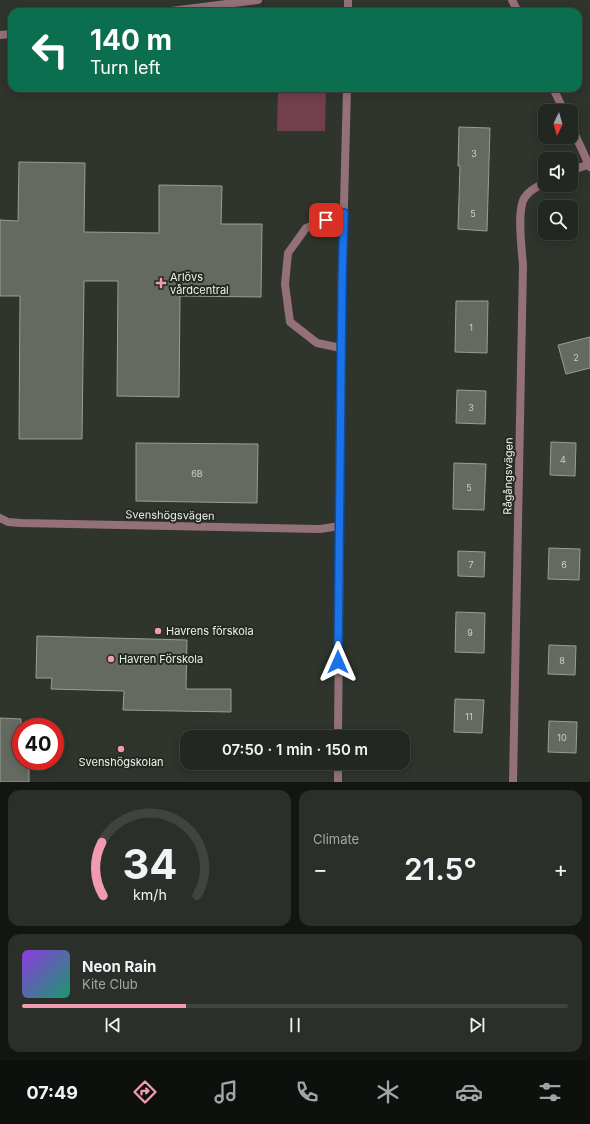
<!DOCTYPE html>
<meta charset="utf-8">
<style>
body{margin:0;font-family:Inter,sans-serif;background:#2b2f2a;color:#f1f3f6;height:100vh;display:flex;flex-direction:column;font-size:15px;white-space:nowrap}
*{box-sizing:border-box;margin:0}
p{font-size:13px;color:#a3a5a5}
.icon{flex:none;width:22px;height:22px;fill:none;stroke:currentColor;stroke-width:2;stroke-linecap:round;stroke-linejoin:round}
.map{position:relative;height:782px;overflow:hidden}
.drawer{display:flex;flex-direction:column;gap:8px;padding:8px;background:#131512;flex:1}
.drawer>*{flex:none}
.hud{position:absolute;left:8px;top:8px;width:574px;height:84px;border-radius:12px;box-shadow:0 2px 10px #0003,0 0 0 1px #40443f;background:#0b6e4f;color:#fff;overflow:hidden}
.needle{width:26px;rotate:185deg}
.fabs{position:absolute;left:538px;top:104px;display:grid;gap:8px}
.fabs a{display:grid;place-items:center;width:40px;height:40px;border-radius:8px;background:#232721;box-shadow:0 2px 10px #0003,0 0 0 1px #40443f;font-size:20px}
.speed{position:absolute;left:12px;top:718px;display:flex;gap:8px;font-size:20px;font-weight:700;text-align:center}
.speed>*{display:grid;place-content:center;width:52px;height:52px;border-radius:50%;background:#232721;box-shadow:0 2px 10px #0003,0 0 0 1px #40443f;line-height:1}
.speed .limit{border:6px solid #d22;background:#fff;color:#111}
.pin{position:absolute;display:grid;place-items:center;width:34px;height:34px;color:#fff;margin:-17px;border-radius:8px;box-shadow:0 2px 6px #0006}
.me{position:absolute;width:44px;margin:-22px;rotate:0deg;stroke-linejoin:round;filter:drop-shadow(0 0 3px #0008)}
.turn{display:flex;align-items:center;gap:14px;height:84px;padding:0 16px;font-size:18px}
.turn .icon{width:52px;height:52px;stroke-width:2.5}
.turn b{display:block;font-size:28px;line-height:34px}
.big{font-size:30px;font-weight:600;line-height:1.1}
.drawer .tile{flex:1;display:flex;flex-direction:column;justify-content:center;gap:6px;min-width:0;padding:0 14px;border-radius:12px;background:#2b2f2a}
.drawer .dial{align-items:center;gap:0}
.dial svg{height:104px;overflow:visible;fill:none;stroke:#40443f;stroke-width:7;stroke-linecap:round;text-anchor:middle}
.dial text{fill:#f1f3f6;stroke:none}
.song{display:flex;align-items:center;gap:12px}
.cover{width:48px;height:48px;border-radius:6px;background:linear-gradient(135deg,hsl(270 70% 55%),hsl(160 70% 35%))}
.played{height:4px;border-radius:2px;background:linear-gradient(90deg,#f29aaf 30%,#40443f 30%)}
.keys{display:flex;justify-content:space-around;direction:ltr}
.heat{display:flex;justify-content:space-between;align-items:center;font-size:22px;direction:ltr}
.drawer .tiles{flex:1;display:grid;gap:8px;grid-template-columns:1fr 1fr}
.tile:last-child{grid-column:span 2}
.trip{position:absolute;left:180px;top:730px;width:230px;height:40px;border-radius:12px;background:#232721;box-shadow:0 2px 10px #0003,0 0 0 1px #40443f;font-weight:600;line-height:40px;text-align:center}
.tab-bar{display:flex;height:64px;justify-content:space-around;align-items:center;background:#0e100d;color:#a3a5a5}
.tab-bar .icon{width:28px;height:28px}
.tab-bar .on{color:#f29aaf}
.tab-bar b{font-size:18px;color:#f1f3f6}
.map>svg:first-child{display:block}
.green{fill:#71404c}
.building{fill:#646a61;stroke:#979e94}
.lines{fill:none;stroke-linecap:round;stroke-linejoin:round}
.service{stroke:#947178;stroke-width:8}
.minor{stroke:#947178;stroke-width:8}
.tertiary{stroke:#947178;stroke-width:8}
.route-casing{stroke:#114b97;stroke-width:10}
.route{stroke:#1a73e8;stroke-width:7}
.poi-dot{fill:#f29aaf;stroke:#252a22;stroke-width:1.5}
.labels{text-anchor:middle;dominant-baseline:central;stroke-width:4;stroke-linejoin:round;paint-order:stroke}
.number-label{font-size:9px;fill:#cbcfc8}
.poi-label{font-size:11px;fill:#edf1eb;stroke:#252a22;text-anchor:start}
.street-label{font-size:11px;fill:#edf1eb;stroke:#252a22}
</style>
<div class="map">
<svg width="590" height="782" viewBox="0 0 590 782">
<rect width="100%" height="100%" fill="#2f342c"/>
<polygon class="green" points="278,88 326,88 325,131 277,131"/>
<g class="building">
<polygon points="459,127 490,128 487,231 458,229 460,166 458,166"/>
<polygon points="19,162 85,163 84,232 159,233 159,185 222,186 221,224 262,224 261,297 180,296 179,397 117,396 118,281 84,281 82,439 19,439 20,296 0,296 0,220 18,221"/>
<polygon points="456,301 488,301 487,353 455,352"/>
<polygon points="590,337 590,368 566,374 558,345"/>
<polygon points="457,390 486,391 485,424 456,423"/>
<polygon points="551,442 576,443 575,476 550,475"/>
<polygon points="136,443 258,444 257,503 136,501"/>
<polygon points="454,463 486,464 484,510 453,509"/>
<polygon points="549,548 580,549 579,580 548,579"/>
<polygon points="458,551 485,552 484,577 458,576"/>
<polygon points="456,612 485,613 484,653 455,652"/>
<polygon points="37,636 187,640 186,689 231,689 231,712 123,710 124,691 51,689 52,678 36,678"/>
<polygon points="549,645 576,646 575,675 548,674"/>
<polygon points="455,699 484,700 482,733 454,732"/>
<polygon points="0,718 21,719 21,761 29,761 29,782 0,782"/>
<polygon points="549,721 577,722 576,753 548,752"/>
</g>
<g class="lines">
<polyline class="service" points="341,348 317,343 290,322 285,284 288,253 306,228 344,213"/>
<g class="minor">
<polyline points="512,0 518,12"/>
<polyline points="553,88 564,111"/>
<polyline points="571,126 590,167"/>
<polyline points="571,171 589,164"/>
<polyline points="0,518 8,522 21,523 320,529 340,526"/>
<path d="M513,782L523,265C522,250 516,209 525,197C529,191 538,186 545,183"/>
</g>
<g class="tertiary">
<polyline points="163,12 258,0"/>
<polyline points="348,12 348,0"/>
<polyline points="0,35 12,34"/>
<polyline points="338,737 342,283 347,88"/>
<polyline points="338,782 338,763"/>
</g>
</g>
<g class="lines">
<defs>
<polyline id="route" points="326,220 344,213 342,283 338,662"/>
</defs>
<use href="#route" class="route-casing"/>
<use href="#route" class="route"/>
</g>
<g class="poi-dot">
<path d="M159 277h4v4h4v4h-4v4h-4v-4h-4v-4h4z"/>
<circle cx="158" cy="631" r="4"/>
<circle cx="111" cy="659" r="4"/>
<circle cx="121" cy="749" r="4"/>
</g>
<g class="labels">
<g class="number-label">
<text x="474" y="153">3</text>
<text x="473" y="213">5</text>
<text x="471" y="327">1</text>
<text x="576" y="357">2</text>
<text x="471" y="407">3</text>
<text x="563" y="459">4</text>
<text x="197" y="473">6B</text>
<text x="469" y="487">5</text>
<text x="471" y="564">7</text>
<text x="564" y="564">6</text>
<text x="470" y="632">9</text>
<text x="562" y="660">8</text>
<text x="469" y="716">11</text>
<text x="562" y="737">10</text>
</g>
<g class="poi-label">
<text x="170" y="277">Arlövs<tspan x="170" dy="13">vårdcentral</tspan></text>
<text x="166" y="631">Havrens förskola</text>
<text x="119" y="659">Havren Förskola</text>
<text x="121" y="762" text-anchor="middle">Svenshögskolan</text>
</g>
<g class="street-label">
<text transform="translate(508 476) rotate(-89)">Rågångsvägen</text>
<text transform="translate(170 515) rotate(1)">Svenshögsvägen</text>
</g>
</g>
</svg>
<div class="fabs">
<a><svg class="needle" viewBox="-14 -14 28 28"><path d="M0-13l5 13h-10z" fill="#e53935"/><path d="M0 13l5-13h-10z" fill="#a3a5a5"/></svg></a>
<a><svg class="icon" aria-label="sound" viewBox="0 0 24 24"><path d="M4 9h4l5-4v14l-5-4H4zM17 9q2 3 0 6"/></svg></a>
<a><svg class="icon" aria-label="search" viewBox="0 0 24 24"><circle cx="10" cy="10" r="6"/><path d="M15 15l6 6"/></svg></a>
</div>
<div class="speed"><div class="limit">40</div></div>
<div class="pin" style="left:326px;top:220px;background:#d93025"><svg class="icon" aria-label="arrive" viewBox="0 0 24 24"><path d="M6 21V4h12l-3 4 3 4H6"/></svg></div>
<svg class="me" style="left:338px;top:662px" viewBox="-20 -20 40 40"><path d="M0-17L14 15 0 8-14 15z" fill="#1a73e8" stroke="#fff" stroke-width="4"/></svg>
<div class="trip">07:50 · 1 min · 150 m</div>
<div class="hud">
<div class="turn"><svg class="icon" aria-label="left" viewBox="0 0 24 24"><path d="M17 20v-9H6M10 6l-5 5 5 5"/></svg><div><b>140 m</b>Turn left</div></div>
</div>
</div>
<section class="drawer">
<div class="tiles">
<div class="tile dial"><svg viewBox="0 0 100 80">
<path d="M14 69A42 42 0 1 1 86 69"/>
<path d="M14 69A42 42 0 0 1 13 28" stroke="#f29aaf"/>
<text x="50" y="56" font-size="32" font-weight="700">34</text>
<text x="50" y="72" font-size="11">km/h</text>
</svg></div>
<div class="tile"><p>Climate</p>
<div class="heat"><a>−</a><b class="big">21.5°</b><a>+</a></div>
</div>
<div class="tile">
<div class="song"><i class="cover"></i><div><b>Neon Rain</b><p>Kite Club</p></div></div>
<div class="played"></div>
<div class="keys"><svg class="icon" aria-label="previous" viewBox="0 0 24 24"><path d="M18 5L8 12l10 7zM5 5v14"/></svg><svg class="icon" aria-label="pause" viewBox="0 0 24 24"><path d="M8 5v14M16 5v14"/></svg><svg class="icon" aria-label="next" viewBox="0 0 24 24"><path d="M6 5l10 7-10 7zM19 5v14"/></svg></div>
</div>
</div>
</section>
<nav class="tab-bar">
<b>07:49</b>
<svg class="icon on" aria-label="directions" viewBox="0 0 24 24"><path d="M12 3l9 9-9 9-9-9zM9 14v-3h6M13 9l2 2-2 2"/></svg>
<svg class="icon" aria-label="music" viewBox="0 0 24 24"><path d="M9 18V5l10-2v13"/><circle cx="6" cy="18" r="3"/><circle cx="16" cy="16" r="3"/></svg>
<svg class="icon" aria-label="phone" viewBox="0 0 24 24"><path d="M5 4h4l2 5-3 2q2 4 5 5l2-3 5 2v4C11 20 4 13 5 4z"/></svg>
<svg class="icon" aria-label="climate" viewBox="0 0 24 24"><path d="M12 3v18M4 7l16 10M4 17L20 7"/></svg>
<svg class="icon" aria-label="car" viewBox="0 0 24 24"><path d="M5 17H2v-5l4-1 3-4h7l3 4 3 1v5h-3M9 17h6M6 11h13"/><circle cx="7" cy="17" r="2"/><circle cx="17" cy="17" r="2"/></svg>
<svg class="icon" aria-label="filters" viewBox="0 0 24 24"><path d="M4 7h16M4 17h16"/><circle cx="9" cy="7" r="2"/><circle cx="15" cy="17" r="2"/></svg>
</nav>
